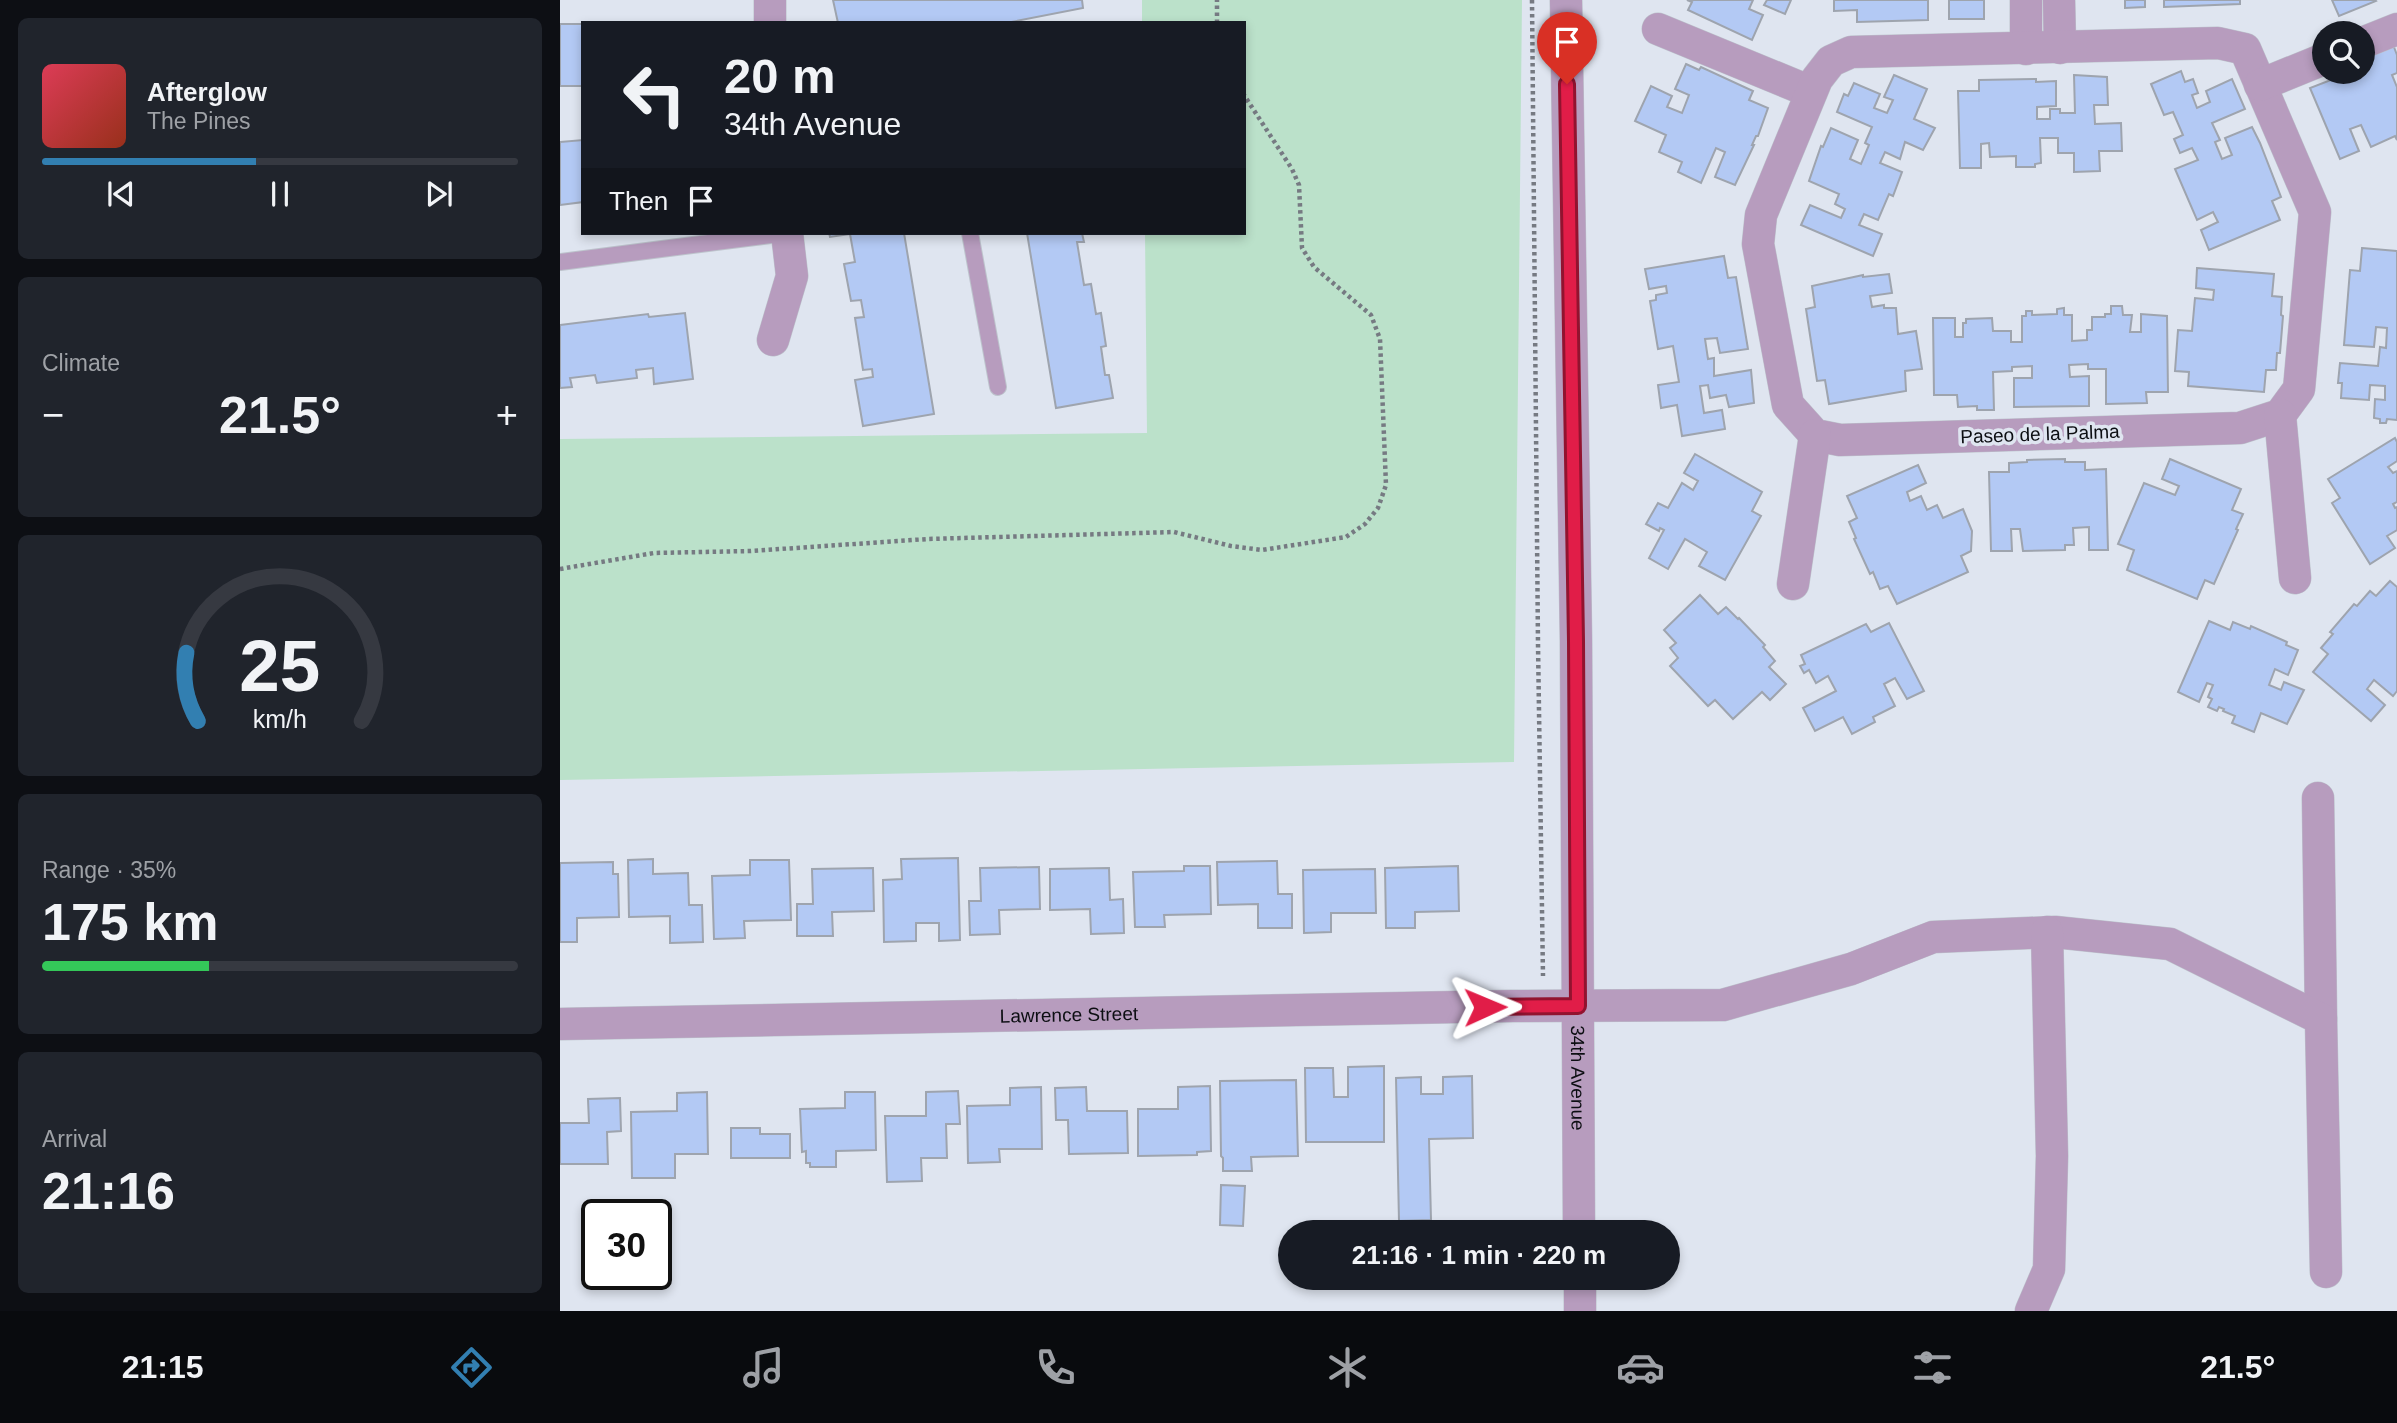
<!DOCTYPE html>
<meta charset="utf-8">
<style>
body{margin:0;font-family:Helvetica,sans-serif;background:#20242c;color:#f1f3f6;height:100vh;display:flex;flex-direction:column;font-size:26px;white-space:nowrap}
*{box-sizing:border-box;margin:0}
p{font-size:23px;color:#9ea1a6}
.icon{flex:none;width:38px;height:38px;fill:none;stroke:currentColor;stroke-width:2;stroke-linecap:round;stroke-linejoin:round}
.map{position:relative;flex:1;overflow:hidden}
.details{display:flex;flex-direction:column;gap:18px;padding:18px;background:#0d0f14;width:560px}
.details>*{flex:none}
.hud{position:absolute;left:21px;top:21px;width:665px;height:214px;border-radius:0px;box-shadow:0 4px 10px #0003;background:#171b24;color:#f1f3f6;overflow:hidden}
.fabs{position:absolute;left:1752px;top:21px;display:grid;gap:14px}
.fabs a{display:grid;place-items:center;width:63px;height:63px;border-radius:50%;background:#171b24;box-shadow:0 4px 10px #0003;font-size:35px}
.speed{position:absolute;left:21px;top:1199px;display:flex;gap:14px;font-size:35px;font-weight:700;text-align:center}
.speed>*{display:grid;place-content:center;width:91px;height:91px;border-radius:50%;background:#171b24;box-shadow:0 4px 10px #0003;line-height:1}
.speed .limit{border:4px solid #111;border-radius:10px;background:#fff;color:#111}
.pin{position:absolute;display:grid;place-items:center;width:60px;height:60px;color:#fff;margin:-72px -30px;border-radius:50% 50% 50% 0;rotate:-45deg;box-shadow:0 0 7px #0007}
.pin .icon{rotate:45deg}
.me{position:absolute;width:77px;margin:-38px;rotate:89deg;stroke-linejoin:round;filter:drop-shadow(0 0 5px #0008)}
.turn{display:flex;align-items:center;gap:24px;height:147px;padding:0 28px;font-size:32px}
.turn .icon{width:91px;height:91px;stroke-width:2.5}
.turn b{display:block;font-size:49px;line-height:60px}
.then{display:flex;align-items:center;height:66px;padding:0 28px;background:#0003;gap:14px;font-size:26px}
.big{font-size:52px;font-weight:700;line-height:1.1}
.details .card{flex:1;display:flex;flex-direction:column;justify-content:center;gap:10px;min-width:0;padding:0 24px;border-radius:10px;background:#20242c}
.details .dial{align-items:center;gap:0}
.dial svg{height:182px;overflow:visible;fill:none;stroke:#363941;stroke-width:7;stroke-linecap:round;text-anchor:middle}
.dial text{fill:#f1f3f6;stroke:none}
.song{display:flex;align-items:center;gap:21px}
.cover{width:84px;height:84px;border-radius:10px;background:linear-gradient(135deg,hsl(350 70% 55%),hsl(10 70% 35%))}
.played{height:7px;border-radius:4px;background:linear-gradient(90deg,#327fb1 45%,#363941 45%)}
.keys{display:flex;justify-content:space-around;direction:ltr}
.heat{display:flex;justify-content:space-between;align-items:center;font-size:38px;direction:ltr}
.charge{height:10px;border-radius:5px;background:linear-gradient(90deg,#34c759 35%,#363941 0)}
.trip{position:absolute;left:718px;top:1220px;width:402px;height:70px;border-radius:35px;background:#171b24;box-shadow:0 4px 10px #0003;font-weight:700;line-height:70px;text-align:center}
.tabs{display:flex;height:112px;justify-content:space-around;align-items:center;background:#090b0e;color:#9ea1a6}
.tabs .icon{width:49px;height:49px}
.tabs .current{color:#327fb1}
.tabs b{font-size:32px;color:#f1f3f6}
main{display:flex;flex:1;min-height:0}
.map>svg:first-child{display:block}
.green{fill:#bbe1ca}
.building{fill:#b3c9f4;stroke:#9ea4ae;stroke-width:2}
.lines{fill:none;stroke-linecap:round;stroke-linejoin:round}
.service-casing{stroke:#bdc3cc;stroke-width:18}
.minor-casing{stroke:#bdc3cc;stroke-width:33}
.path{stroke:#767a82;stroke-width:4.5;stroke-dasharray:3.5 3.5;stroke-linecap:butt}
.service{stroke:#b79cbe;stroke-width:16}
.minor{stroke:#b79cbe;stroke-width:32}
.route-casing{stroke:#92132f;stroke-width:18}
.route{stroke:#e11d48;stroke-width:12}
.labels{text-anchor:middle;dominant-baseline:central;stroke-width:7;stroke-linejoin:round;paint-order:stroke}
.street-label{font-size:19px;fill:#0c0e12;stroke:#dfe5f0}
</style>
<main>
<section class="details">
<div class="card">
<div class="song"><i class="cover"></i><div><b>Afterglow</b><p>The Pines</p></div></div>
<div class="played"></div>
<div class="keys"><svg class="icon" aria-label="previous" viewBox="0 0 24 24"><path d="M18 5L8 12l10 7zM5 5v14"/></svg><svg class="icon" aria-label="pause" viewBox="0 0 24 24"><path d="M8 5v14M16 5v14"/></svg><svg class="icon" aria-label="next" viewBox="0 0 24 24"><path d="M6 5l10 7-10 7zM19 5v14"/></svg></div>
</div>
<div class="card"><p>Climate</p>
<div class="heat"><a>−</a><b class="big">21.5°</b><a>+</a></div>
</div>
<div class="card dial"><svg viewBox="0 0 100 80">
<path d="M14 69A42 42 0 1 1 86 69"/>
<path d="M14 69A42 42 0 0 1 9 39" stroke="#327fb1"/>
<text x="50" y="56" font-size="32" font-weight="700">25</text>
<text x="50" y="72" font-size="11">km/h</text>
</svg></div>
<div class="card"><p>Range · 35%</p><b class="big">175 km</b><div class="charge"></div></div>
<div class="card"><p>Arrival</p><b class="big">21:16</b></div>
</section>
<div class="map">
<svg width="1837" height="1311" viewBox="0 0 1837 1311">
<rect width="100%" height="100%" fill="#dfe5f0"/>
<polygon class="green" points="582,0 962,0 954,762 0,780 0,439 587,433 585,233 684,233 684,23 582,23"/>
<g class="building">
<polygon points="273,0 522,0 523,8 446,23 278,23"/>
<polygon points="1127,0 1193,0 1189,9 1203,15 1192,40 1128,10 1132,2"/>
<polygon points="1207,0 1206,0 1231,0 1225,14 1204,5"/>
<polygon points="1274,0 1368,0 1368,20 1297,22 1297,10 1274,11"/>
<rect x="1389" y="0" width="35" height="19"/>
<polygon points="1565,0 1585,0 1585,7 1565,8"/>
<polygon points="1604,0 1680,0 1680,4 1604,7"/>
<polygon points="1772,0 1815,0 1816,1 1779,16"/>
<rect x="0" y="24" width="23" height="62"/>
<polygon points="1832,42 1837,55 1837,73 1832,75 1837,87 1837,140 1835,136 1811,147 1801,125 1790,129 1799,151 1780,159 1750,88 1771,80 1767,72 1802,72 1802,54"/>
<polygon points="1126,64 1139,70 1141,67 1193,91 1189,100 1208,108 1198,136 1196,136 1192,145 1194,145 1175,185 1155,177 1165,152 1156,148 1141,183 1118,172 1122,162 1099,152 1106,135 1075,121 1091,86 1112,96 1107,107 1122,113 1129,95 1115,89"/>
<polygon points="1621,71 1625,82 1633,79 1638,93 1632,95 1637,108 1650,102 1646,91 1672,79 1685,109 1652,123 1660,140 1655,142 1662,159 1672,155 1665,138 1692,127 1700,143 1721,197 1712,201 1720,220 1649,250 1641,230 1658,222 1653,212 1637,220 1615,169 1638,160 1632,148 1620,153 1614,139 1623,135 1613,112 1604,115 1591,84"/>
<polygon points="1334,75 1367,89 1354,119 1375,128 1363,150 1345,142 1340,159 1325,152 1320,163 1342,172 1333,196 1329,194 1318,220 1304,214 1299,225 1322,234 1313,256 1241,225 1250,205 1281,218 1285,209 1275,204 1279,194 1249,181 1261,146 1263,147 1271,128 1298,140 1290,159 1301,164 1309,145 1305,143 1312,127 1277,112 1284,94 1288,96 1294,83 1320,94 1314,108 1327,113 1333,100 1324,97"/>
<polygon points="1514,75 1547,77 1548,105 1534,105 1535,124 1561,123 1562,151 1539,151 1540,171 1514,172 1514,153 1498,153 1498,138 1480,138 1481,163 1475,164 1475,167 1456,167 1456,156 1430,157 1429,143 1421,144 1421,168 1400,168 1398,91 1419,91 1419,80 1476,79 1476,82 1496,81 1496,106 1477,107 1477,119 1490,119 1490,109 1500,109 1500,113 1515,113"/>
<polygon points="23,140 23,202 0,205 0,142"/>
<polygon points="269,233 344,233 374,414 303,426 295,380 313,377 312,369 303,370 295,318 304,317 301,300 291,301 284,264 295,262 290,234 270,237"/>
<polygon points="467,233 522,233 524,242 517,242 524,285 531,284 536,314 541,313 546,346 541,347 545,375 549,375 553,398 496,408"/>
<polygon points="1802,248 1837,251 1837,420 1827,419 1826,423 1820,423 1820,419 1814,418 1815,399 1825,400 1825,386 1810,385 1809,400 1781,398 1782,383 1778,383 1780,363 1818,366 1820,347 1826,348 1827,328 1816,327 1814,347 1784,345 1790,270 1800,271"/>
<polygon points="1164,256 1168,278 1176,277 1188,349 1160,353 1157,338 1145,339 1148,359 1154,358 1154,376 1191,370 1194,403 1169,407 1166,395 1150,398 1148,385 1140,386 1144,413 1162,410 1165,429 1122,436 1117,405 1101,408 1098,385 1119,382 1113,346 1098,349 1090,301 1096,300 1096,295 1107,293 1106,286 1089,289 1085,269"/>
<polygon points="1637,268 1714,274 1712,296 1722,297 1721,315 1723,316 1720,353 1717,353 1716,370 1706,370 1704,392 1628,386 1629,372 1615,371 1618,330 1632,331 1635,298 1653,300 1654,290 1636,288"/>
<polygon points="1329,274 1332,293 1310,296 1312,307 1324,305 1324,308 1336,308 1338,334 1356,331 1362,369 1345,371 1346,391 1269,404 1265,380 1257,381 1246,309 1255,307 1252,286 1303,275 1303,277"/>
<polygon points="1551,306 1562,306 1563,315 1572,315 1570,332 1581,332 1581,314 1607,316 1608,392 1586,392 1587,403 1546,404 1546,369 1528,369 1528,364 1509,365 1510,377 1529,376 1529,406 1454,407 1454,378 1472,378 1472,366 1452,367 1452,371 1433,372 1434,410 1417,410 1417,406 1398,407 1397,395 1374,395 1373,318 1395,318 1395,337 1403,337 1403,323 1406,323 1406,319 1432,318 1433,331 1451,331 1451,342 1462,342 1462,316 1466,316 1466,311 1472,311 1472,315 1497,314 1497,309 1504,308 1504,315 1512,315 1512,341 1527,340 1527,330 1532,330 1532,317 1545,317 1545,314 1551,314"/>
<polygon points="125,313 133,379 94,384 93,368 76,370 77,378 37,383 35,375 10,378 12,387 0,388 0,325 88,314 89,317"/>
<polygon points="1835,438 1837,442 1837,461 1828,467 1833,473 1837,471 1837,502 1833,504 1835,508 1837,507 1837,530 1827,536 1835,548 1810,564 1772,503 1780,498 1768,479"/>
<polygon points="1135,454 1202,492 1192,511 1201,516 1165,580 1139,566 1147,552 1125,539 1108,569 1089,558 1104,530 1100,528 1099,531 1086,524 1098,503 1108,508 1122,483 1133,490 1138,481 1124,473"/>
<polygon points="1505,459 1505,462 1525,462 1525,470 1546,469 1548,550 1529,550 1529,527 1513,528 1514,545 1505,545 1505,550 1463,551 1460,529 1451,529 1452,551 1431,551 1429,472 1449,472 1449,463 1467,462 1467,460"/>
<polygon points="1610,459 1681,489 1672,510 1683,514 1676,529 1678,530 1654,584 1645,580 1637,599 1567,570 1574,550 1558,544 1584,483 1615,495 1619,486 1602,479"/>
<polygon points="1358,465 1366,483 1347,492 1350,501 1361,496 1367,510 1377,505 1383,518 1403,509 1412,531 1411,551 1401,556 1408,572 1337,604 1328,586 1320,589 1313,572 1310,574 1294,539 1296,538 1289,522 1297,518 1287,496"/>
<polygon points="1830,581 1837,587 1837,691 1833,696 1814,680 1807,689 1825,705 1811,721 1753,672 1768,654 1761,648 1773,634 1770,632 1794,604 1797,606 1810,591 1816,596"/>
<polygon points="1140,595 1158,614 1166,607 1178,619 1179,618 1205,645 1203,647 1215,661 1209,667 1226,684 1210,700 1202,692 1173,719 1155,700 1148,706 1110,666 1118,658 1110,648 1116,643 1104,630"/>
<polygon points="1649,621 1670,630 1673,622 1690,629 1691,626 1727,642 1726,645 1738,650 1728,675 1715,669 1709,685 1721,690 1724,682 1744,690 1727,724 1701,713 1694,732 1672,723 1675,716 1663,711 1664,709 1659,707 1657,711 1648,707 1652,699 1648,697 1653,685 1647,683 1639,702 1618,692"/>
<polygon points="1329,623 1364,691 1347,699 1335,678 1324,684 1335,706 1313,717 1315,722 1292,734 1283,717 1255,731 1243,708 1276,691 1268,676 1256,683 1249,670 1244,673 1240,666 1245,664 1241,655 1306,624 1311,632"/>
<polygon points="398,858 400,940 379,941 379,923 356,923 356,941 324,942 323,880 342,879 341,859"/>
<polygon points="93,859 93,874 128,873 129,905 142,905 143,942 110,943 110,916 69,917 68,860"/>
<polygon points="190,860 229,860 231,920 184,921 185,938 154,939 152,876 190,875"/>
<polygon points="717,861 718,894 732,894 732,928 698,928 698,904 658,905 657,862"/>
<polygon points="53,862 53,874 58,874 59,917 17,918 17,942 0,942 0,863"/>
<polygon points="624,866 650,866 651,914 604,915 605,927 575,927 573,872 624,871"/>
<polygon points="898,866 899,911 855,912 855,928 826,928 825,868"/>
<polygon points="479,867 480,909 439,910 440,934 410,935 409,901 421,901 420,868"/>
<polygon points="313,868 314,911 272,912 273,936 237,936 237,904 253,904 252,869"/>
<polygon points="549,868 550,900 563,899 564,933 531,934 530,909 490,910 490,869"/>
<polygon points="815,869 816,913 771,913 771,932 744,933 743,870"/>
<polygon points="824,1066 824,1142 746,1142 745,1068 773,1068 774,1097 788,1097 788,1067"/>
<polygon points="912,1076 913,1138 869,1139 871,1220 839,1221 836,1078 861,1077 861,1094 883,1094 883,1077"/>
<polygon points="736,1080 738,1156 691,1157 692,1171 663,1171 663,1158 661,1156 660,1081"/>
<polygon points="650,1086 651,1151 637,1152 637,1155 578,1156 578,1109 618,1109 618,1087"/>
<polygon points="481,1087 482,1149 439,1149 440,1162 408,1163 407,1106 450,1105 450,1088"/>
<polygon points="526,1087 527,1111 567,1111 568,1153 509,1154 508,1120 496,1120 495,1088"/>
<polygon points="398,1091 400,1124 386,1124 387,1158 361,1158 362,1181 327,1182 325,1116 366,1116 366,1092"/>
<polygon points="147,1092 148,1154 115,1154 115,1178 72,1178 71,1112 117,1111 117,1093"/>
<polygon points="285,1092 315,1092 316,1150 276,1151 276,1167 250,1167 250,1163 246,1163 246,1151 242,1152 240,1109 285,1108"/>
<polygon points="60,1098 61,1131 47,1132 48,1164 0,1164 0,1123 29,1123 28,1099"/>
<polygon points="171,1128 200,1128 200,1134 230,1134 230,1158 171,1158"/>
<polygon points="661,1185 685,1186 683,1226 660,1225"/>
</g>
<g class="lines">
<defs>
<g id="service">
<polyline points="410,233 438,387"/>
<polyline points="0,262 226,233"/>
</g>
<g id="minor">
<polyline points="210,0 210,23"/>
<path id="s1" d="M1006,0L1016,641L1019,1232"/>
<polyline points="1466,0 1466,49"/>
<polyline points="1499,0 1500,48"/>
<polyline points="1098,29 1251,92"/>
<polygon points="1658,43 1685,49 1755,212 1739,389 1720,415 1680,428 1280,440 1255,435 1228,405 1198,244 1201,215 1257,79 1271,61 1291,52"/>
<polyline points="1802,43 1837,29"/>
<polyline points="1700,85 1764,59"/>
<polyline points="213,340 232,276 227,233"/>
<polyline points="1720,415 1735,578"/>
<polyline points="1233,584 1255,435"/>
<polyline points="1758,798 1761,1019"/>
<path id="s2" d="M0,1024L952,1006L1163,1005L1291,969L1373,937L1495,932L1610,944L1761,1019L1766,1272"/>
<polyline points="1020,1278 1020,1311"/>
<polyline points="1471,1311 1489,1269 1492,1156 1487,932"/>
</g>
</defs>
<use href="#service" class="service-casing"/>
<use href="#minor" class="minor-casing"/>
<g class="path">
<polyline points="972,0 978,644 983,976"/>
<polyline points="657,23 657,0"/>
<polyline points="0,569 94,553 191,551 368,539 614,532 671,546 702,550 786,537 805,524 818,508 826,485 820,339 811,315 754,267 742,248 739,185 732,169 684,95"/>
</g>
<use href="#service" class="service"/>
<use href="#minor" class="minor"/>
</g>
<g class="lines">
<defs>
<polyline id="route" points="925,1007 1018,1006 1016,641 1007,84"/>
</defs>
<use href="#route" class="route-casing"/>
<use href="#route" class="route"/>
</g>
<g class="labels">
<g class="street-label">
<text transform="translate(1480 434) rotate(-2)">Paseo de la Palma</text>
<text stroke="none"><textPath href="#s2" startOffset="509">Lawrence Street</textPath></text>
<text stroke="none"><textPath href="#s1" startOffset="1078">34th Avenue</textPath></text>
</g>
</g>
</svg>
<div class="fabs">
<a><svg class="icon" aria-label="search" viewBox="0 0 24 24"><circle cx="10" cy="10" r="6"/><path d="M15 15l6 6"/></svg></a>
</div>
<div class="speed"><div class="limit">30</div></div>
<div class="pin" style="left:1007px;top:84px;background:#d93025"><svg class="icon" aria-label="arrive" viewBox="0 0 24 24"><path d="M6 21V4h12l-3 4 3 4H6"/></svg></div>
<svg class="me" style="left:925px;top:1007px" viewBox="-20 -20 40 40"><path d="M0-17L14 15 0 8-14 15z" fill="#e11d48" stroke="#fff" stroke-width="4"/></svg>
<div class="trip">21:16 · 1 min · 220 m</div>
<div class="hud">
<div class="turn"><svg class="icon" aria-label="left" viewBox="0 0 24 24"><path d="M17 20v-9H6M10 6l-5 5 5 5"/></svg><div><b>20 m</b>34th Avenue</div></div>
<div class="then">Then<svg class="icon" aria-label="arrive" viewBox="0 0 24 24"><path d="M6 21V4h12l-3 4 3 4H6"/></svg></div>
</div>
</div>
</main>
<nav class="tabs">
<b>21:15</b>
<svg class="icon current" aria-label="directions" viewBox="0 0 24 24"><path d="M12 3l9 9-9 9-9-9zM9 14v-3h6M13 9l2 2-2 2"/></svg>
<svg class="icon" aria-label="music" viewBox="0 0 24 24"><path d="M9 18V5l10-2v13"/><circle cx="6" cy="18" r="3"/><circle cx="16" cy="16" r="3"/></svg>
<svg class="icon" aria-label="phone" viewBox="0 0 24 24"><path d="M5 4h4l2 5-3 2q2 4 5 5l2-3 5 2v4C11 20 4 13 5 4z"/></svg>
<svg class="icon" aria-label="climate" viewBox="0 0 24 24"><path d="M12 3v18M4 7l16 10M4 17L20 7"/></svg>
<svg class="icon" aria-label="car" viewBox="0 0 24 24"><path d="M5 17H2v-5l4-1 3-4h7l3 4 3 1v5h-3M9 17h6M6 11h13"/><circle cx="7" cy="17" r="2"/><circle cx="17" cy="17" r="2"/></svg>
<svg class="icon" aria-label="filters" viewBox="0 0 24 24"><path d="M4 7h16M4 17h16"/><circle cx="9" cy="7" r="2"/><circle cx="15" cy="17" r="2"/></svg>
<b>21.5°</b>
</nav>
